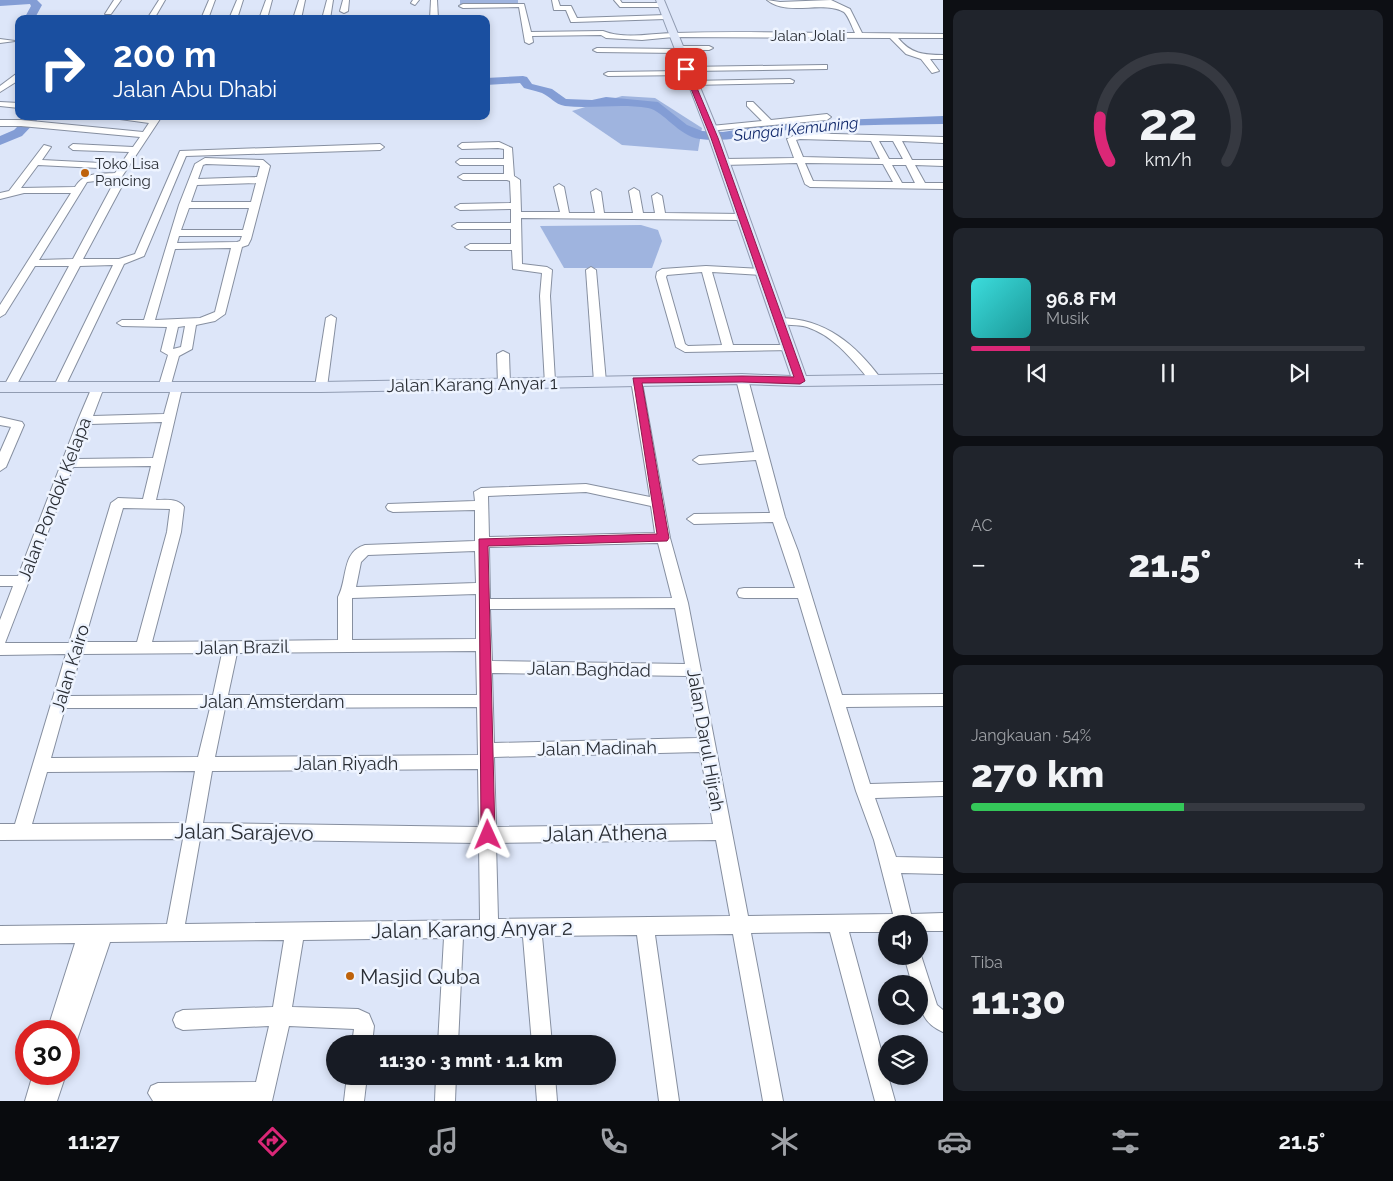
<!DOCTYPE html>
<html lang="id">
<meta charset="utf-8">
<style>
body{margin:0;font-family:Raleway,sans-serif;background:#20242c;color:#f1f3f6;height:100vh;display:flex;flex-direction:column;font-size:19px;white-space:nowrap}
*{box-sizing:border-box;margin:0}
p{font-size:16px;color:#9ea1a6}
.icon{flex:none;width:28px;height:28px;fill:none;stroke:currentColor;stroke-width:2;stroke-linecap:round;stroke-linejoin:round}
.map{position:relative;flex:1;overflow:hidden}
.details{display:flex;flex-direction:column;gap:10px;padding:10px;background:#0d0f14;width:450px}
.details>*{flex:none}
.banner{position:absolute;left:15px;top:15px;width:475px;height:105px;border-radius:10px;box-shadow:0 2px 8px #0003;background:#1a4fa0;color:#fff;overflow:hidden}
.fabs{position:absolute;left:878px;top:915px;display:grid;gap:10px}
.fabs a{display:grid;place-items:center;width:50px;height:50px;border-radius:50%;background:#171b24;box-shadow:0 2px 8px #0003;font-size:25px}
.speed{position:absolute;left:15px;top:1020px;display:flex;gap:10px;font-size:25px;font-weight:700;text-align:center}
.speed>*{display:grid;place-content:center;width:65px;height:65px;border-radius:50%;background:#171b24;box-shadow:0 2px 8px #0003;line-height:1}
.speed .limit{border:8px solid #d22;background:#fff;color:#111}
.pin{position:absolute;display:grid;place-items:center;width:42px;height:42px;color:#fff;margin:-21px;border-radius:10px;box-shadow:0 2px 8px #0006}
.me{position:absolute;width:55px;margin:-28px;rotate:359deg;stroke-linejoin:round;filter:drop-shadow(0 0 4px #0008)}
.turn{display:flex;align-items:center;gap:18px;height:105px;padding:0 15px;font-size:22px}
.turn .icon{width:65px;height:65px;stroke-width:2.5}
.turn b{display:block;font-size:35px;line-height:42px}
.big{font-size:38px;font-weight:800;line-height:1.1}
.details .card{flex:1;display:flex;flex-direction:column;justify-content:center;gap:8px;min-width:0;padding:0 18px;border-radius:10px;background:#20242c}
.details .dial{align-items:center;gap:0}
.dial svg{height:130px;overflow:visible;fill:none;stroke:#363941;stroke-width:7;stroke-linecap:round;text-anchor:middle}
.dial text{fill:#f1f3f6;stroke:none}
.song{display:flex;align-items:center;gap:15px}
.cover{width:60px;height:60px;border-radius:8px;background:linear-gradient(135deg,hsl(180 70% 55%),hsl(180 70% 35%))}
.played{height:5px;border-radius:2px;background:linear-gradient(90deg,#db2777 15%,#363941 15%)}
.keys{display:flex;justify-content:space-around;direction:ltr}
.heat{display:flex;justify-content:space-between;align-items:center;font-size:28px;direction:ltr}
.charge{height:8px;border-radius:4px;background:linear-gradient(90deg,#34c759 54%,#363941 0)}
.trip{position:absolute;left:326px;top:1035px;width:290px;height:50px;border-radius:25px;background:#171b24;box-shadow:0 2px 8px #0003;font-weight:800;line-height:50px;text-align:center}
.dock{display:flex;height:80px;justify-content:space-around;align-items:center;background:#090b0e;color:#9ea1a6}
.dock .icon{width:35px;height:35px}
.dock .active{color:#db2777}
.dock b{font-size:22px;color:#f1f3f6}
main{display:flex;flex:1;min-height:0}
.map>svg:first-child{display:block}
.green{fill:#9fb4df}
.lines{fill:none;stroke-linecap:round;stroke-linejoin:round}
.river{fill:#839dd5;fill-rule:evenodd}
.minor-casing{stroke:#868fa0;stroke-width:2}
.major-casing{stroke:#919cb2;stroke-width:2}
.minor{fill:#fff;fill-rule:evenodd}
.major{fill:#dfe7f9;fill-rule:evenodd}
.route{fill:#db2777;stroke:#8e194d}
.poi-dot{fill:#be620b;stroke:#eef4ff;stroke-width:2}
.labels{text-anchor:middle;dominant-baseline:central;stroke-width:5;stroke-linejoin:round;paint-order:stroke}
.far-street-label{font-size:15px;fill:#2a2e35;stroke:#eef4ff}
.far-poi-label{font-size:15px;fill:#2a2e35;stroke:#eef4ff;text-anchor:start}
.far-water-label{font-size:16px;font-style:italic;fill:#122a6c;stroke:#eef4ff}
.street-label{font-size:18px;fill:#2a2e35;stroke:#eef4ff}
.near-street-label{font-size:21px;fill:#2a2e35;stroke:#eef4ff}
.near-poi-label{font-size:21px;fill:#2a2e35;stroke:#eef4ff;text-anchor:start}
</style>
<main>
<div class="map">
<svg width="943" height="1101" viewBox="0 0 943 1101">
<rect width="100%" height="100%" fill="#dde6f9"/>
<g class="green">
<rect x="460" y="0" width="58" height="5"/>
<polygon points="622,96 655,98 702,128 698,151 622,145 572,111"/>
<polygon points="641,225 658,230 662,241 652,268 564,268 540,226"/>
</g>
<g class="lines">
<g class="river">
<polygon points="0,0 37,0 42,5 36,16 40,19 26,19 25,17 31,6 30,4 0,6"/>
<polygon points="51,16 61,17 62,19 46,19"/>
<path d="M523,76L527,77L532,84L552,89L566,99L592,100L606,97L658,102L687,125L702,131L723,132L787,122L943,116V124C891,125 838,124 787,130C758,133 729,143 700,139C678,136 664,111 648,108C620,103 593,109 565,106C554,104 551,97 542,93C537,91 530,90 524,88L520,83L486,85V78Z"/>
<polygon points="28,116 41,116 22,136 0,145 0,136 14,130"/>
</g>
<defs>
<g id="minor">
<polygon points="114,0 121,0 111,14 105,14"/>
<polygon points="159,0 165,0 154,19 147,19"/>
<polygon points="209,0 215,0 208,19 201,19"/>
<polygon points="237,0 243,0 237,19 229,19"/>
<polygon points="266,0 272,0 267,19 259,19"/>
<polygon points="299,0 305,0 301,19 293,19"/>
<polygon points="327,0 333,0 330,19 322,19"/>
<polygon points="343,0 349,0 348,11 344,13 340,11"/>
<polygon points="413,0 419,0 415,5 411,3"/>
<polygon points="431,0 437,0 438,19 430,19"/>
<polygon points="552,0 558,0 560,6 571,6 577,18 666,15 670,17 666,19 574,22 571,22 566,10 554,10"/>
<polygon points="614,0 620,0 622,3 661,3 665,5 661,7 620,7"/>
<path d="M767,0L780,2L831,0L850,9L862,33L943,34V38H898C911,54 924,55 943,55V59H930L939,71L932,73L921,59L906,54L890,38L673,37L642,40L606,38L601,35L532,36L533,42L529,44L525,42L519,7L463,8L459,6L463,4H524L531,32L603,31C625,40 651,33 675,33C735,31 795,33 855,33C852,27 849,17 844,12C822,0 788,17 767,0Z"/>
<polygon points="0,39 15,41 0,43"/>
<polygon points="675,46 709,46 713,48 709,50 682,50 679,53 597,52 593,50 597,48 675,49"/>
<polygon points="824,65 827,65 827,69 690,71 691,73 687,75 608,76 604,74 608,72 683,71 682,69 686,67"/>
<polygon points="16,74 19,74 19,80 0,92 0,86"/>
<polygon points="790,79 794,81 793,83 691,85 687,83 691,81"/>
<polygon points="0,102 19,103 19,108 0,106"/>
<polygon points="747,102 753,102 771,120 827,114 831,117 827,120 708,131 707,129 711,126 762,121 747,106"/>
<path d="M98,116L152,118L154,116H162L121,178L87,182L39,260L73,259L112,186L117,183L122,186L83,259H119L135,254L180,151L380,144L384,147L380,150L186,156L144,256L124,264L64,389H56L54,386L113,265L80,266L16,386L14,389H6L4,386L69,266H35L5,314L0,317V305L71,193H24L0,199V193L9,191L44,145L51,147L42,160L121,164L129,152L73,150L69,147L73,144L133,147L140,137L21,126H0V120H21L143,132L149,123ZM38,165L118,169L115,173C99,174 84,172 75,187L21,188Z"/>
<path d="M799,133L943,137V143L902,141L912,160H943V166L915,165L925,183H943V189L810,187L805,184L797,163L723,165L719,162L723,159L794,158L787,139ZM800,139L871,141L880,159L803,157L796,140ZM879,141H893L903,159H889ZM805,163L883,164L893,182L813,181ZM892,165H906L915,183H902Z"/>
<polygon points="499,142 512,148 514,176 520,180 521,212 560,212 554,187 559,184 564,187 569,213 595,213 591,192 596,189 601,192 604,213 633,213 629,191 634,188 639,191 643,213 655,213 652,196 657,193 662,196 665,213 742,214 747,217 742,220 521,218 522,264 547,267 552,270 550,296 555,381 549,385 545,384 540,296 542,273 513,269 512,250 470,250 465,247 470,244 511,244 511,229 457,229 452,226 457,223 511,223 511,209 460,210 455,207 460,204 511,203 510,181 507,180 463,180 458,177 463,174 504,174 504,165 460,165 456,162 460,159 504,159 504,149 498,148 462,149 458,146 462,143"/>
<path d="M205,158L263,160L270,166L251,239L248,245L242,247L225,314L215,321L196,325L192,349L179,356L170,388L164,392L158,388L168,355L161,351L167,327L122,326L117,323L122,320H144L179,205L195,164ZM206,164L260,166L257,177L198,179L203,165ZM256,183L251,202H191L197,185ZM189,208H249L243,230H181ZM179,236H242L240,241L237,242L177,243ZM231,248L215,312L200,318L155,320L175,249ZM185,326L181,347L173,349L178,327Z"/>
<path d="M706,266L762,269L767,272L762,275L712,272L733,345H790L794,346V350L685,352L676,347L656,277L657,272L662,269ZM702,272L722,345L688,346L685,344L666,277L667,275Z"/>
<polygon points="591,267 596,270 606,382 600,386 594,382 586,270"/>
<polygon points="331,315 336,318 327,387 321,391 315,387 326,318"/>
<path d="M780,318C826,319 855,344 882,380L876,384L872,383C854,362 835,336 807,327C797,324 786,326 776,323V319Z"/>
<polygon points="503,351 509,354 510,384 504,388 498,384 497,354"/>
<path d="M742,375L748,379L785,517L798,551L842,695L943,694V706L846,707L870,784L943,782V796L875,798L896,857L943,858V874L901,873L911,914L943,913V931H919V924H886V932H849L886,1068V1076H888L895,1101H875L830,932L751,933L783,1101H763L733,934L655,935L679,1101H659L637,935L542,936L552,1044H532L523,937H463L458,1044H438L444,938L303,940L292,1007L358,1009L369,1014L374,1026L372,1044H352L354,1029L289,1026L272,1101H153L148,1093L151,1086L158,1083L256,1082L269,1026L183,1030L176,1027L173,1020L176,1013L183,1010L273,1007L284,940L110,942L76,1043L69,1046V1031H47L75,943L0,944V926L167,924L183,839L0,840V824H15L66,654L0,655V620L13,586H0V576H18L78,420L92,387L98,383L104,387L93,416L164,414L172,385L176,384L182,388L156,500C166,500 178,498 184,507L181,532L152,642L338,640V597C348,579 341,552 365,545L475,541V510L393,512L388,510L386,507L388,504L475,501L474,492L481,488L586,484L650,497L631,380L637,376L641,377L670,538L688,603L748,916L893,914L874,840L856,791L798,598H744L739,597L737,593L739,589L744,588H795L773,522L694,524L687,519L694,514L770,513L756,460L699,464L693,460L699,456L754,452L736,379ZM162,422L153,458L76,459L90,424ZM151,466L143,499L118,498L111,503L69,643H5L73,467ZM586,492L651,506L655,533L489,537L488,496ZM123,508L170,509L167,532L137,642H84ZM658,543L672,598L490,599L489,547ZM475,551L476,583L356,587L361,562L368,555ZM476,594V639L352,640V598ZM675,608L685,664L492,661L490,609ZM476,651L477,695H228L237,653ZM222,653L213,695L69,696L81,654ZM492,673L687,676L698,738L494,743ZM477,707L478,755L215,757L225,708ZM65,708H210L198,757L51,758ZM700,752L713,824L496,827L494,757ZM478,769L479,827L203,823L212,771ZM195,771L186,823L32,824L47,772ZM200,839L479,843L480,920L185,924ZM716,840L730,916L498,919L496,843Z"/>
<polygon points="0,417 22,422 24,425 6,467 0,471 0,452 11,427 0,425"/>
<path d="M919,949L937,1005L943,1010V1032C920,1022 919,1006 919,984H912L904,956H919Z"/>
<polygon points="33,1074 66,1074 57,1101 25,1101"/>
<polygon points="347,1076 367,1076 364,1101 344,1101"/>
<polygon points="436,1076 456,1076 455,1101 435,1101"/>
<polygon points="535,1076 555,1076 557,1101 537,1101"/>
</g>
<polygon id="major" points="656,0 664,0 721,138 806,376 943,374 943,384 800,386 742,384 321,392 0,392 0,382 321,382 742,374 791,376 709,138"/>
</defs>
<use href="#minor" class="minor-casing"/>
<use href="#major" class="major-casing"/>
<use href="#minor" class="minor"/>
<use href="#major" class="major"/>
</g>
<polygon class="route" points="686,67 689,69 718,138 805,381 800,384 742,382 642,383 669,538 667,541 488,546 495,835 493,839 488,841 483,839 481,835 479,539 657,534 633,378 742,376 794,377 711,138 683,69"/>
<g class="poi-dot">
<circle cx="85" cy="173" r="5"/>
<circle cx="350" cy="976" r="5"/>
</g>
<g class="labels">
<g class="far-street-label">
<text x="808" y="36">Jalan Jolali</text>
</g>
<g class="far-poi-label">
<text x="95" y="164">Toko Lisa<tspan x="95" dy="17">Pancing</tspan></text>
</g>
<g class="far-water-label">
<text transform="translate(796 129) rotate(-6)">Sungai Kemuning</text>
</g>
<g class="street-label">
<text transform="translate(472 384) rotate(-1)">Jalan Karang Anyar 1</text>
<text transform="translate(54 499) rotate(-69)">Jalan Pondok Kelapa</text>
<text transform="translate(242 647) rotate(-1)">Jalan Brazil</text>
<text transform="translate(70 668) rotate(-73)">Jalan Kairo</text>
<text transform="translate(589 669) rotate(1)">Jalan Baghdad</text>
<text x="272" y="701">Jalan Amsterdam</text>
<text transform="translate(706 740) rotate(80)">Jalan Darul Hijrah</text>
<text transform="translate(597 748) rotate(-1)">Jalan Madinah</text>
<text x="346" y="763">Jalan Riyadh</text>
</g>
<g class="near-street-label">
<text transform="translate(244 832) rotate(1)">Jalan Sarajevo</text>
<text transform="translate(605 833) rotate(-1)">Jalan Athena</text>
<text transform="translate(472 929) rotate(-1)">Jalan Karang Anyar 2</text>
</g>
<g class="near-poi-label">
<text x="360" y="976">Masjid Quba</text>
</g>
</g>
</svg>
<div class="fabs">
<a><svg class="icon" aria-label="sound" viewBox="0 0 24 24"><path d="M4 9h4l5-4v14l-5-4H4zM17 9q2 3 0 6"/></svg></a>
<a><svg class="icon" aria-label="search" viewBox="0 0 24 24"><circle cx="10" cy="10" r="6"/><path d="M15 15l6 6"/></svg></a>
<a><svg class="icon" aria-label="layers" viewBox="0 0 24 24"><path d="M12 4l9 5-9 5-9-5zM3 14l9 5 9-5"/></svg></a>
</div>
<div class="speed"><div class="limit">30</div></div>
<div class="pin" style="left:686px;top:69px;background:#d93025"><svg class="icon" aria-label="arrive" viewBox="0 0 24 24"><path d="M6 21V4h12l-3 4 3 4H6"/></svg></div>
<svg class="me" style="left:488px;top:835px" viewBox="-20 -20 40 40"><path d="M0-17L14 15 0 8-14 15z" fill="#db2777" stroke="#fff" stroke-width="4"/></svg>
<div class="trip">11:30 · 3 mnt · 1.1 km</div>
<div class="banner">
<div class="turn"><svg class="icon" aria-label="right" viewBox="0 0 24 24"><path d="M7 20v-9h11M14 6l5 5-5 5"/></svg><div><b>200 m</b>Jalan Abu Dhabi</div></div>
</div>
</div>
<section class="details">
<div class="card dial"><svg viewBox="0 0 100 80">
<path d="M14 69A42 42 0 1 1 86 69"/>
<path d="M14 69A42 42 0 0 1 8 42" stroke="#db2777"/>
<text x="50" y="56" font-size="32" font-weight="700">22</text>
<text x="50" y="72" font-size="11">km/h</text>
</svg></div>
<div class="card">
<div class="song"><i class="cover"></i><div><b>96.8 FM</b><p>Musik</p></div></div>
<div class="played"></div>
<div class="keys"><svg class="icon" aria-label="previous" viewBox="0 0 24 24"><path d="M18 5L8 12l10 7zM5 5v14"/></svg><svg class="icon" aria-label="pause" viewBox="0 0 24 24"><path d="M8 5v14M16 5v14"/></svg><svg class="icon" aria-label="next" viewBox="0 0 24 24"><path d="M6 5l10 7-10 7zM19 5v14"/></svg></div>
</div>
<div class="card"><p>AC</p>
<div class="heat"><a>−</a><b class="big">21.5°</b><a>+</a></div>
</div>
<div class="card"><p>Jangkauan · 54%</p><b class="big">270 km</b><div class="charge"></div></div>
<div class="card"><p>Tiba</p><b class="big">11:30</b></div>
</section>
</main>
<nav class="dock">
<b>11:27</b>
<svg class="icon active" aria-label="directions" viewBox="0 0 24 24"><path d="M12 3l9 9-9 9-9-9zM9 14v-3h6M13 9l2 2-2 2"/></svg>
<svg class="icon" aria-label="music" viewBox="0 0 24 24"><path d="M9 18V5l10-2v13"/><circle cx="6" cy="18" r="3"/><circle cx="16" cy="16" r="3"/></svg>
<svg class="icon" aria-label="phone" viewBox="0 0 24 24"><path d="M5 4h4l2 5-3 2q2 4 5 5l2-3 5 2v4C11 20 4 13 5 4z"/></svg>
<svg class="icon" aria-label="climate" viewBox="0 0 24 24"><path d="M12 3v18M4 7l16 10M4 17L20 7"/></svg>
<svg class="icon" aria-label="car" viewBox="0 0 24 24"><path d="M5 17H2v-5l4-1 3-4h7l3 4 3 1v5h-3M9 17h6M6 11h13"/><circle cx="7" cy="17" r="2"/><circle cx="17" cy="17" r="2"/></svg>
<svg class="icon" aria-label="filters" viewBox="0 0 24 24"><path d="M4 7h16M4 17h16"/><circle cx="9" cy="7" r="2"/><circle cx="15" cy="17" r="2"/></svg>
<b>21.5°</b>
</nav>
